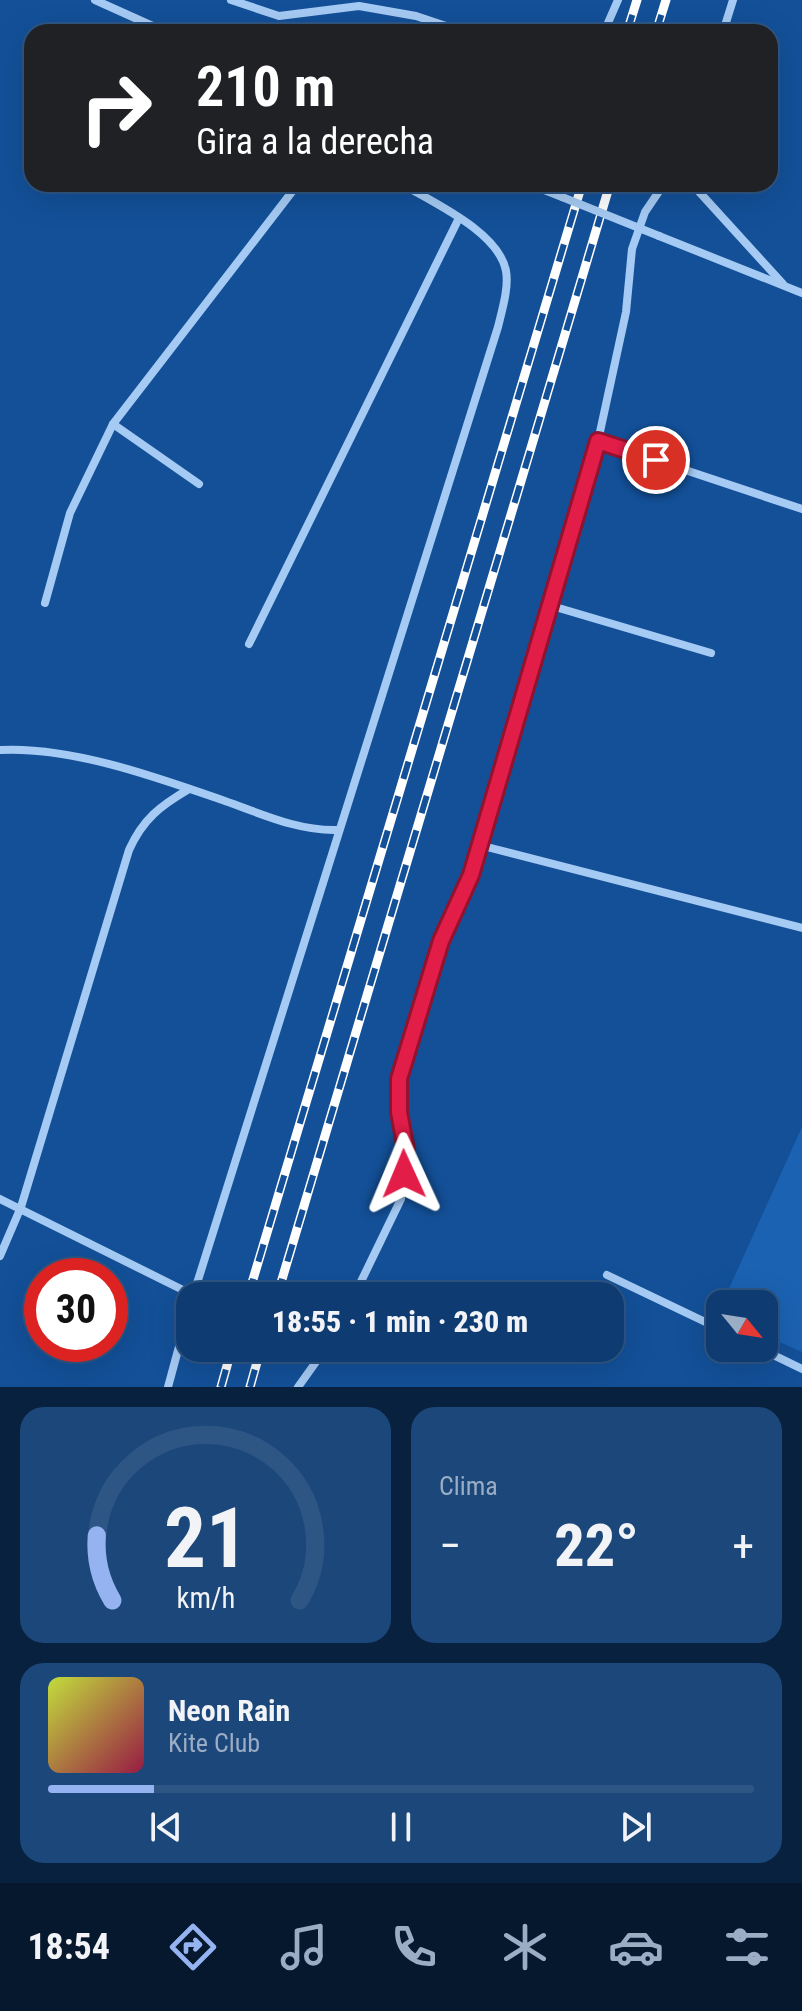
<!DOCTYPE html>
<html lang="es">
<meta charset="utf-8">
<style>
body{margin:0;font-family:"Roboto Condensed",sans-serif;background:#1c477a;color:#f1f3f6;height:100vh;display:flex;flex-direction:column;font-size:30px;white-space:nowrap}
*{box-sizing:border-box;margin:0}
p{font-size:26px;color:#9badc4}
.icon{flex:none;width:44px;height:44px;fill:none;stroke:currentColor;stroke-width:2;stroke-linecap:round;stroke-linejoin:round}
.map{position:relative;height:1387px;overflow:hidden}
.sheet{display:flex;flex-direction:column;gap:20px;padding:20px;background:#08213f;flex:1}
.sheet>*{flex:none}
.hud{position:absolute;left:24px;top:24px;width:754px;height:168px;border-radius:24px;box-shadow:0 8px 32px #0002,0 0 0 2px #2e5684;background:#202124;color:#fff;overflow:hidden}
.needle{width:52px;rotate:120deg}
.buttons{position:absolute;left:706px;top:1290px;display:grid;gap:16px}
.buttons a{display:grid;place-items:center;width:72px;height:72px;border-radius:16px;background:#0e3c72;box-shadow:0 8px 32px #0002,0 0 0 2px #2e5684;font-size:40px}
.speed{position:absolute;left:24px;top:1258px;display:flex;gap:16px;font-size:40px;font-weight:700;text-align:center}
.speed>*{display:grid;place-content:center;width:104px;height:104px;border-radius:50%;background:#0e3c72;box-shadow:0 8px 32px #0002,0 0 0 2px #2e5684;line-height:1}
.speed .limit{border:12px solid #d22;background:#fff;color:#111}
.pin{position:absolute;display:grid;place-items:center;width:68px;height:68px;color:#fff;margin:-34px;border:4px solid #fff;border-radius:50%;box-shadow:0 2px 8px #0007}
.me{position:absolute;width:88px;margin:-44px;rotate:359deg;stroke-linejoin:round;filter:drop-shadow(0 0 6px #0008)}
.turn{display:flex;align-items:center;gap:28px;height:168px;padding:0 40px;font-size:36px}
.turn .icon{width:104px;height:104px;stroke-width:2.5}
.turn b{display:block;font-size:56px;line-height:68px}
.big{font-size:60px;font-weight:800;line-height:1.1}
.sheet .card{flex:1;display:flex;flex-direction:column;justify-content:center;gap:12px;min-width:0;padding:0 28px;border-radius:24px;background:#1c477a}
.sheet .dial{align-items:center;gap:0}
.dial svg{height:208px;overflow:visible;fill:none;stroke:#2e5684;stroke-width:7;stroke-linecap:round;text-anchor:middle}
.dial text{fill:#f1f3f6;stroke:none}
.song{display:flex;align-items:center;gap:24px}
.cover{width:96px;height:96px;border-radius:12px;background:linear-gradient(135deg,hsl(70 70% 55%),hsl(340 70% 35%))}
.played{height:8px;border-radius:4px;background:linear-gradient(90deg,#95b2f1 15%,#2e5684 15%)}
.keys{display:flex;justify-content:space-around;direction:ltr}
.heat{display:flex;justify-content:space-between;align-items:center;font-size:44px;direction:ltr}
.sheet .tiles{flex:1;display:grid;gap:20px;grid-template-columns:1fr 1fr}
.card:last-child{grid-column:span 2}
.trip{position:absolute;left:176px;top:1282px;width:448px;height:80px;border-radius:24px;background:#0e3c72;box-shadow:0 8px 32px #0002,0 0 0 2px #2e5684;font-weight:800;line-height:80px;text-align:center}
.tab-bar{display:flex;height:128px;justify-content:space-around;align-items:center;background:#06182e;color:#9badc4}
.tab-bar .icon{width:56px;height:56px}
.tab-bar .current{color:#95b2f1}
.tab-bar b{font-size:36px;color:#f1f3f6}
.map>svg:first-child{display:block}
.pitch{fill:#1b62b2}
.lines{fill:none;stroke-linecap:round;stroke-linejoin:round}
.street{stroke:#a5caf3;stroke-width:8}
.rail-casing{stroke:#fff;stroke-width:9}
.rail{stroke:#135098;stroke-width:6;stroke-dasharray:18;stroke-linecap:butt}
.street-bridge{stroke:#a5caf3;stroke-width:8}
.route-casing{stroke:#92132f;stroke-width:20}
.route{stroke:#e11d48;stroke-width:14}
</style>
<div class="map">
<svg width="802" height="1387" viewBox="0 0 802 1387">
<rect width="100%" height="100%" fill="#135098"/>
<polygon class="pitch" points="802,1127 802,1352 764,1335 764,1304 722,1304"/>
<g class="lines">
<g class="street">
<polyline points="95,0 166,32"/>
<polyline points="231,0 279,16 359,6 416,16 464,32"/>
<polyline points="604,32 618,0"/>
<polyline points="723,32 733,0"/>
<polyline points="529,184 562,197"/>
<polyline points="692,184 783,284"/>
<polyline points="659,236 802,293"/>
<polyline points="113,424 199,484"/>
<polyline points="598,441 802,509"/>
<polyline points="45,603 70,513 113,424 298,184"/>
<polyline points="552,606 711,653"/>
<polyline points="249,644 459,218"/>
<path d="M0,750C71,746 159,778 225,801C262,814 298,831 337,830"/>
<polyline points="479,845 802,928"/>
<polyline points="0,1199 193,1295"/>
<path d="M0,1256L21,1207L129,850C143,819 160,806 189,789"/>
<polyline points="607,1275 720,1329"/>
<path d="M193,1296L498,327C502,310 509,288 506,271C499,232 432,202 402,184"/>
<polyline points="354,1296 401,1199 406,1150 399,1112 399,1079 441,941 471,875 552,606 598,441 626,312 632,249 645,212 664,184"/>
<polyline points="759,1348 802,1369"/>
<polyline points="168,1387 190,1306"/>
<polyline points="298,1387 326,1348"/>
</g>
<defs>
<g id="rail">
<polyline points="627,32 637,0"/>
<polyline points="656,32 666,0"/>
<polyline points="248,1296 582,184"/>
<polyline points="277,1296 610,184"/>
<polyline points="221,1387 232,1348"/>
<polyline points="250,1387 261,1348"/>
</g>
</defs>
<use href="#rail" class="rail-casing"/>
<use href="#rail" class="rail"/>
<polyline class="street-bridge" points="562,197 659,236"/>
</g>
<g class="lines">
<defs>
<polyline id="route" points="404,1174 406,1150 399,1112 399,1079 441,941 471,875 598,441 656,460"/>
</defs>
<use href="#route" class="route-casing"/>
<use href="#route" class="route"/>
</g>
</svg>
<div class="buttons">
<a><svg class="needle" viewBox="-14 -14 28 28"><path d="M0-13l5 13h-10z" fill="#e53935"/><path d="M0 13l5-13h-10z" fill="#9badc4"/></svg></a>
</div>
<div class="speed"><div class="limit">30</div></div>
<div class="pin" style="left:656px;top:460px;background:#d93025"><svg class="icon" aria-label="arrive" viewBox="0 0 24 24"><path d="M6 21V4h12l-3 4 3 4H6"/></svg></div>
<svg class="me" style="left:404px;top:1174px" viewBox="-20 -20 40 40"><path d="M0-17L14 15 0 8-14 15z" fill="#e11d48" stroke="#fff" stroke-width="4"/></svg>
<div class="trip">18:55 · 1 min · 230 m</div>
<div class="hud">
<div class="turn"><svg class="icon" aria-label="right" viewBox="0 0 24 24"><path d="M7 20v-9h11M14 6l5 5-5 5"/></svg><div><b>210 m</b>Gira a la derecha</div></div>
</div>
</div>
<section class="sheet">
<div class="tiles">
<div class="card dial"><svg viewBox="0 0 100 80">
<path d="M14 69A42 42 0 1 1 86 69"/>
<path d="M14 69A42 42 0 0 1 8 44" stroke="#95b2f1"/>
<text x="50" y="56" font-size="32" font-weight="700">21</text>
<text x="50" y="72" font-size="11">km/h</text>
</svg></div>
<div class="card"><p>Clima</p>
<div class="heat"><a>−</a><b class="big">22°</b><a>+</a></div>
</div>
<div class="card">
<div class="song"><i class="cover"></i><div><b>Neon Rain</b><p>Kite Club</p></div></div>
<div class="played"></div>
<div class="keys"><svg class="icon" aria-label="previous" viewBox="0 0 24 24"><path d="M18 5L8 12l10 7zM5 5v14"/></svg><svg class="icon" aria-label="pause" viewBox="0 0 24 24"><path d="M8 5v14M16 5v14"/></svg><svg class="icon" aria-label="next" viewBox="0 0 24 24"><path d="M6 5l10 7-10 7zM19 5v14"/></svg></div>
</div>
</div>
</section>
<nav class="tab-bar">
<b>18:54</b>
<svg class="icon current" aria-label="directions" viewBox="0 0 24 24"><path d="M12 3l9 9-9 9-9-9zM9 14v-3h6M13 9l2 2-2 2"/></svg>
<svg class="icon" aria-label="music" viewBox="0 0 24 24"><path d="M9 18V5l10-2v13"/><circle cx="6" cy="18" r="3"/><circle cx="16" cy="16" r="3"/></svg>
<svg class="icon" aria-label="phone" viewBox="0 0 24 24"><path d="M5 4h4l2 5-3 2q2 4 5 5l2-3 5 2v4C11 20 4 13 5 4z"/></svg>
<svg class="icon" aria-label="climate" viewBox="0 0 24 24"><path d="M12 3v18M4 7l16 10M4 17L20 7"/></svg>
<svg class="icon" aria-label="car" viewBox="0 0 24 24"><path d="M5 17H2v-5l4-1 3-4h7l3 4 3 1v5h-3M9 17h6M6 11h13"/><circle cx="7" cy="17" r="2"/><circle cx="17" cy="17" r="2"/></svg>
<svg class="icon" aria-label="filters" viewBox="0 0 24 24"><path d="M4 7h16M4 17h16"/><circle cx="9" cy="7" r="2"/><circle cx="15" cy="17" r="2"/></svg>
</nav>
